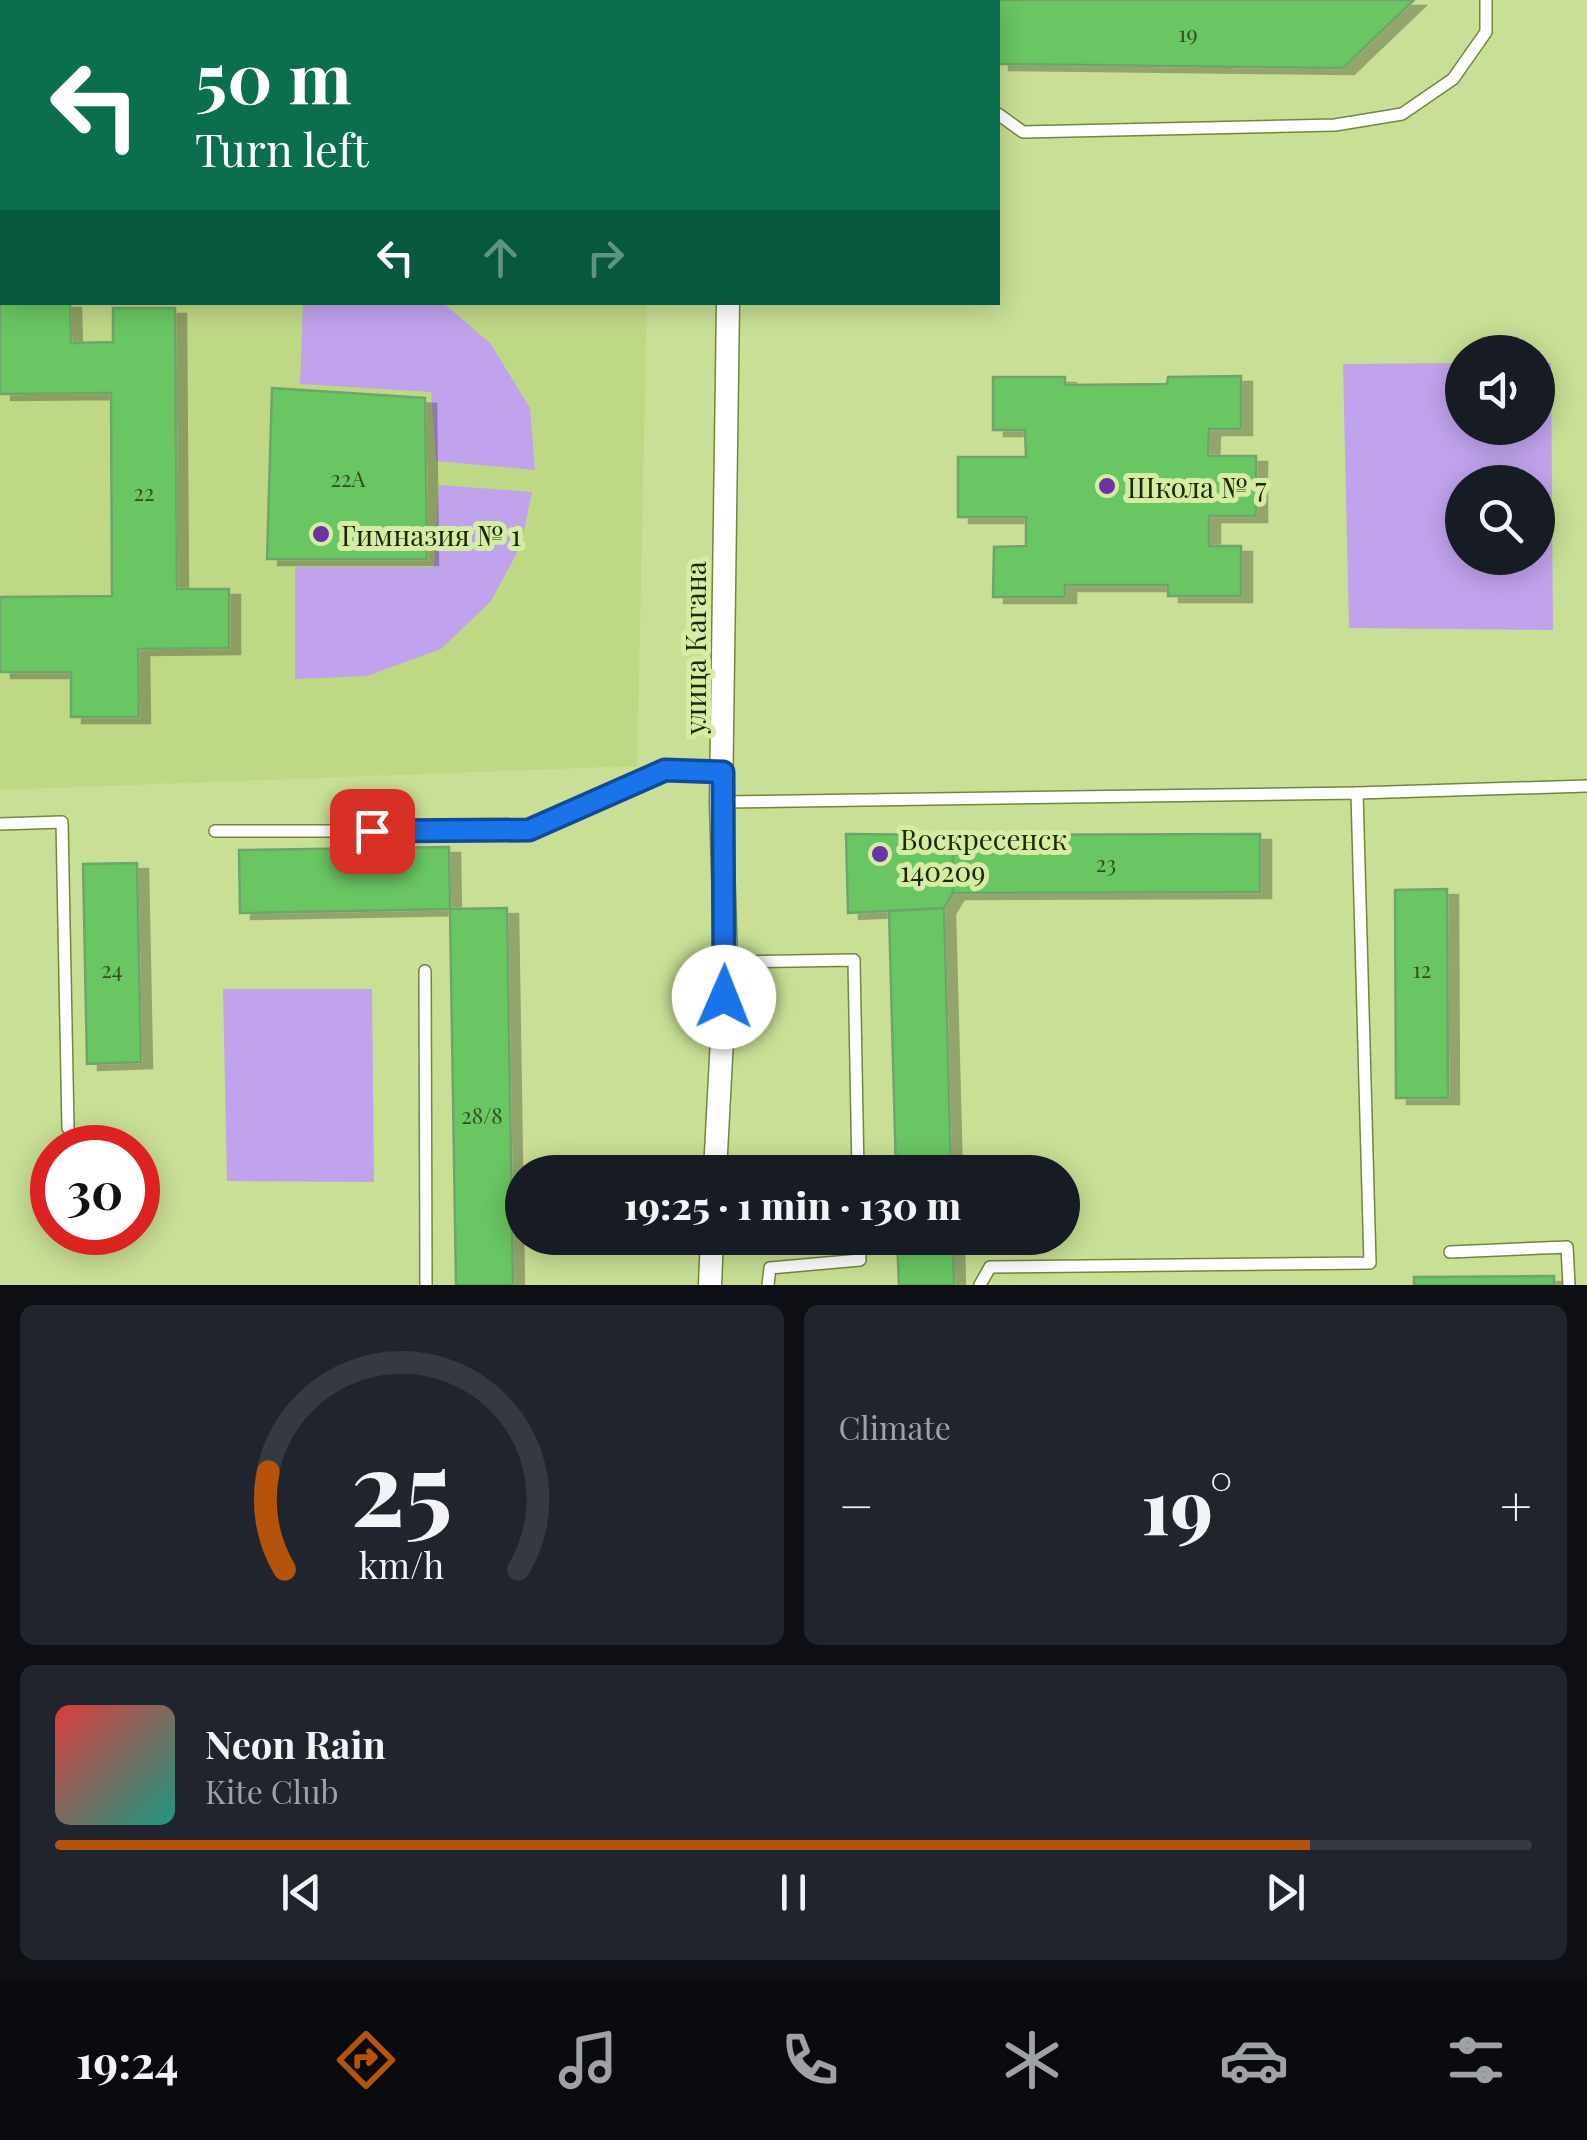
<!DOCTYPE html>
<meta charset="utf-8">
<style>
body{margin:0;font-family:"Playfair Display",serif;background:#20242c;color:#f1f3f6;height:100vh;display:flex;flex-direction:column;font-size:38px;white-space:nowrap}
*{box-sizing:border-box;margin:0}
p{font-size:32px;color:#9ea1a6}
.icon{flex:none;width:55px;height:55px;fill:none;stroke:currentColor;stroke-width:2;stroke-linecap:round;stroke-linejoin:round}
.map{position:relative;height:1285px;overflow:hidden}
.panel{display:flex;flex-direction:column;gap:20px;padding:20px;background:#0d0f14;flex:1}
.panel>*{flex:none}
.hud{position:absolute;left:0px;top:0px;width:1000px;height:305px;box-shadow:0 5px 25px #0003;background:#0b6e4f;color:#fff;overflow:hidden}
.fabs{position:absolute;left:1445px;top:335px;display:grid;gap:20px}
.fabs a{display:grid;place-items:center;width:110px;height:110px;border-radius:50%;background:#171b24;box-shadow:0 5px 25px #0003;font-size:50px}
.speed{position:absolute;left:30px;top:1125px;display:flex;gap:20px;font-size:50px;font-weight:700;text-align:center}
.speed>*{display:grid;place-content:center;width:130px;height:130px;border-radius:50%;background:#171b24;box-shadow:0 5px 25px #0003;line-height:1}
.speed .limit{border:15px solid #d22;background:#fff;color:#111}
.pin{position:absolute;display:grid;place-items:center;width:85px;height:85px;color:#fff;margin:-42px;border-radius:20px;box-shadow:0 5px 15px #0006}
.me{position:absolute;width:110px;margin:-55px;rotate:1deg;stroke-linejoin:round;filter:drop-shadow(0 0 8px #0008)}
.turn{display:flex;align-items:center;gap:35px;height:210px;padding:0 30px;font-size:45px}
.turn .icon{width:130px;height:130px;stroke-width:2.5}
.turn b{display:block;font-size:70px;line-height:85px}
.lanes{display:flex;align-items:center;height:95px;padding:0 30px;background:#0003;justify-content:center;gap:50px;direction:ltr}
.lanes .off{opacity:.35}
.big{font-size:75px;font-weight:800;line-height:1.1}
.panel .tile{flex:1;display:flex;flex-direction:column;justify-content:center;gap:15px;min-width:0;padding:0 35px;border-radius:15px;background:#20242c}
.panel .dial{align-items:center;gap:0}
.dial svg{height:260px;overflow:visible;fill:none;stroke:#363941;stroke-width:7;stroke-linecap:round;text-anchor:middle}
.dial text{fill:#f1f3f6;stroke:none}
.song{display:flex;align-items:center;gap:30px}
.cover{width:120px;height:120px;border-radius:15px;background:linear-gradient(135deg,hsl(0 70% 55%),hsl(170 70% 35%))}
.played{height:10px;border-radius:5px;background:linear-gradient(90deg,#b45309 85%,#363941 85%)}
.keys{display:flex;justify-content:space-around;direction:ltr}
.heat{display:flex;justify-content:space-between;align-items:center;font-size:55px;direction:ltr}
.panel .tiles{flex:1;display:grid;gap:20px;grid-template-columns:1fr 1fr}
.tile:last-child{grid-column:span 2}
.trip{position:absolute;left:505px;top:1155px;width:575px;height:100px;border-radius:50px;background:#171b24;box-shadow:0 5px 25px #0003;font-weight:800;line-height:100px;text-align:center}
.tab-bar{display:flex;height:160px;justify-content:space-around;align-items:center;background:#090b0e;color:#9ea1a6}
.tab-bar .icon{width:70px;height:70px}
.tab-bar .active{color:#b45309}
.tab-bar b{font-size:45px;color:#f1f3f6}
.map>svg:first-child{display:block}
.built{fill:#bfd886}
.green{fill:#c1a3ed;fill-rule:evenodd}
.building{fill:#6ac564;stroke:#70a56b;stroke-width:2.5;filter:url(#shadow)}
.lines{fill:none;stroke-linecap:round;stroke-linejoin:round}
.service-casing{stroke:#72863f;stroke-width:14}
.minor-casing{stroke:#72863f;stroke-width:25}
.service{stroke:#fff;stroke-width:11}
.minor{stroke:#fff;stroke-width:22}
.route-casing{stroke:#114b97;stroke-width:25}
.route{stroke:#1a73e8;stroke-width:18}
.poi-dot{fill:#6d32a8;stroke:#d5eda2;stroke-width:4}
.labels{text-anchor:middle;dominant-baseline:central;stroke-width:10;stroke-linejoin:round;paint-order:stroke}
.number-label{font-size:22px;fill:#324e20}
.poi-label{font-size:28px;fill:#1f2709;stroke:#d5eda2;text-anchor:start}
.street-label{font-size:28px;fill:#1f2709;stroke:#d5eda2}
</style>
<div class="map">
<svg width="1587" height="1285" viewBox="0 0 1587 1285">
<defs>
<filter id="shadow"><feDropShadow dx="11" dy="6" stdDeviation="0" flood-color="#0004"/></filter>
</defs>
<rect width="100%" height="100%" fill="#c8df95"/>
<polygon class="built" points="0,201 2,201 2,302 647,303 637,766 0,790"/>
<g class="green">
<polygon points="303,303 443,303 490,343 530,408 535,470 436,461 431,392 300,384"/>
<path d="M1462,363V428H1538V363H1551L1553,630L1349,628L1343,364ZM1538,482V558H1462V482Z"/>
<polygon points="439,485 532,492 521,545 491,601 441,649 367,676 295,679 295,567 434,567"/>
<polygon points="223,989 372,989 374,1182 227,1181"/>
</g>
<g class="building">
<polygon points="844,0 954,0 954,2"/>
<polygon points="954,0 1414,0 1343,68 998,64 998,2"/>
<polygon points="0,280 2,302 70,302 71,343 113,342 113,308 175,308 177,589 229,589 229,648 138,649 139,717 71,717 71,672 0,672 0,597 112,596 111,393 0,394"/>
<polygon points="1241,376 1241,429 1209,429 1208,456 1256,456 1256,516 1209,516 1209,546 1241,546 1241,596 1168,596 1168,585 1065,585 1065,597 993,597 994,547 1026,546 1026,517 958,517 958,457 1026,457 1025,430 993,430 993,377 1065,377 1065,385 1167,384 1168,377"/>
<polygon points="272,388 425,398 427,559 267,559"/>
<polygon points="846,834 953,835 953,893 944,908 848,913"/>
<polygon points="1260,834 1260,892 953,893 953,835"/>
<polygon points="449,847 450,909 240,913 239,850"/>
<polygon points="137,863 141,1062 87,1064 83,864"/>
<polygon points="1447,889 1448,1098 1396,1098 1395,890"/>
<polygon points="507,908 513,1285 456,1285 450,909"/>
<polygon points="944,908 951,1172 896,1172 889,911"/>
<polygon points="897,1238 953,1238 954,1285 899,1285"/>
<polygon points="1554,1276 1554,1285 1414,1285 1414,1277"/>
</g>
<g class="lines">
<defs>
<g id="service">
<polyline points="998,114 1023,132 1335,125 1402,114 1453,79 1486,32 1486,0"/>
<polyline points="1357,793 1587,786"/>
<polyline points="721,802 1357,793 1370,1263 990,1267 980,1285"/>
<polyline points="0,824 62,822 68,1128"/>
<polyline points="215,831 529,831 665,770 723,773"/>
<polyline points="726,962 854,960 858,1172"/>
<polyline points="425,971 426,1285"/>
<polyline points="1450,1252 1567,1247 1569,1285"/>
<polyline points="768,1285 770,1268 860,1260 859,1238"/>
</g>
<g id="minor">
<polyline points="731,2 731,0"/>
<polyline points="715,1172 726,962 721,802 728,302"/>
<polyline points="710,1285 712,1238"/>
</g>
</defs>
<use href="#service" class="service-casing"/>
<use href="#minor" class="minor-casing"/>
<use href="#service" class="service"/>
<use href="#minor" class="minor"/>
</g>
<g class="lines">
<defs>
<polyline id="route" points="372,831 529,830 665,770 723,772 724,997"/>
</defs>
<use href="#route" class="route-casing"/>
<use href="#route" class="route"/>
</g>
<g class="poi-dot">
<circle cx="1107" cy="486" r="10"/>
<circle cx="321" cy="534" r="10"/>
<circle cx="880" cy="854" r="10"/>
</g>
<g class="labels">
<g class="number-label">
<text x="1188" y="33">19</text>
<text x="348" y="478">22А</text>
<text x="144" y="492">22</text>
<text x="1106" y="863">23</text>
<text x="112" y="969">24</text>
<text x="1422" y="969">12</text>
<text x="482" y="1115">28/8</text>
</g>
<g class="poi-label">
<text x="1127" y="486">Школа № 7</text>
<text x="341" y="534">Гимназия № 1</text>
<text x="900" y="838">Воскресенск<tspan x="900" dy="32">140209</tspan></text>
</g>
<g class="street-label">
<text transform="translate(694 648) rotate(-90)">улица Кагана</text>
</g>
</g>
</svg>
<div class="fabs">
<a><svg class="icon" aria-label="sound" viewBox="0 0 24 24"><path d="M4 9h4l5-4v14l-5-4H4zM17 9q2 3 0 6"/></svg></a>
<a><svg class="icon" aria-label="search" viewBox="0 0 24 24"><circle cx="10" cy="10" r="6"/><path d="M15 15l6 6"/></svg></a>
</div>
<div class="speed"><div class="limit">30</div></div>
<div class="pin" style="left:372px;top:831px;background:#d93025"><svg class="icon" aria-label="arrive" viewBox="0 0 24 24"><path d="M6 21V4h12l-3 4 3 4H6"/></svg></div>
<svg class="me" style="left:724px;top:997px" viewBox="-20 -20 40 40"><circle r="19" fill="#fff"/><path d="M0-13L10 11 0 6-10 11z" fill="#1a73e8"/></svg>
<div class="trip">19:25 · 1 min · 130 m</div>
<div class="hud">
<div class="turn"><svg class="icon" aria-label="left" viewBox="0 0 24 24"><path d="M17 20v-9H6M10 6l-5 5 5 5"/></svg><div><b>50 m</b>Turn left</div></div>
<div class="lanes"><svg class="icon" aria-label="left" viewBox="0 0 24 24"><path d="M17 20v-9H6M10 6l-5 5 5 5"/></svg><svg class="icon off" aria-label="ahead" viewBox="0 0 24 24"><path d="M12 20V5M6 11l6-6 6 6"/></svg><svg class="icon off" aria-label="right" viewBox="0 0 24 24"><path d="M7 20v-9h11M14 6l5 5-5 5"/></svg></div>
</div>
</div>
<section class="panel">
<div class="tiles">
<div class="tile dial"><svg viewBox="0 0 100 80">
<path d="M14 69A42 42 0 1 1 86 69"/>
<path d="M14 69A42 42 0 0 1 9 39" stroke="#b45309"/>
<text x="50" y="56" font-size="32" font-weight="700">25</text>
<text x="50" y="72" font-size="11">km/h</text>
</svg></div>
<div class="tile"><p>Climate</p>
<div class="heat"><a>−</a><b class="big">19°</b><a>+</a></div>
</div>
<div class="tile">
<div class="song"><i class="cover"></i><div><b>Neon Rain</b><p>Kite Club</p></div></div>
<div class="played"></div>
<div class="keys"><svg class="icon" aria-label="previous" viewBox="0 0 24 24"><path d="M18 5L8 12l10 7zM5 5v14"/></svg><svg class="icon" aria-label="pause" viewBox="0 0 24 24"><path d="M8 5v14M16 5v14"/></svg><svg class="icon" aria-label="next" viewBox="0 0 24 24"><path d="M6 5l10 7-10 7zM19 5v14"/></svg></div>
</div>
</div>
</section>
<nav class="tab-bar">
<b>19:24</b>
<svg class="icon active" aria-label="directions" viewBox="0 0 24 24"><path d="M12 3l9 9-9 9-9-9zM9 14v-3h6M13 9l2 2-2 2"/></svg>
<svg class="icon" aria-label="music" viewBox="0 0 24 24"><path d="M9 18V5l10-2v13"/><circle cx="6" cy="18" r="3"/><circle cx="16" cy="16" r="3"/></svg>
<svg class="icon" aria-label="phone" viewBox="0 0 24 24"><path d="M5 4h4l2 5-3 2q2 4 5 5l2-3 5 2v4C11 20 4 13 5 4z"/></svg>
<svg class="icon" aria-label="climate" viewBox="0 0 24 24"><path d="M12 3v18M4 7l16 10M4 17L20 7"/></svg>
<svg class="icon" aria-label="car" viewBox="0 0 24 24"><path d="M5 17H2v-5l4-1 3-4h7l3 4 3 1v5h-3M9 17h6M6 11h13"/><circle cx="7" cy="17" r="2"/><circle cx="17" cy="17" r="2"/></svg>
<svg class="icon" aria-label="filters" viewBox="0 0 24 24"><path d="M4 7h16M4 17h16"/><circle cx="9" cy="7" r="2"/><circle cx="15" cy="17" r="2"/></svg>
</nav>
